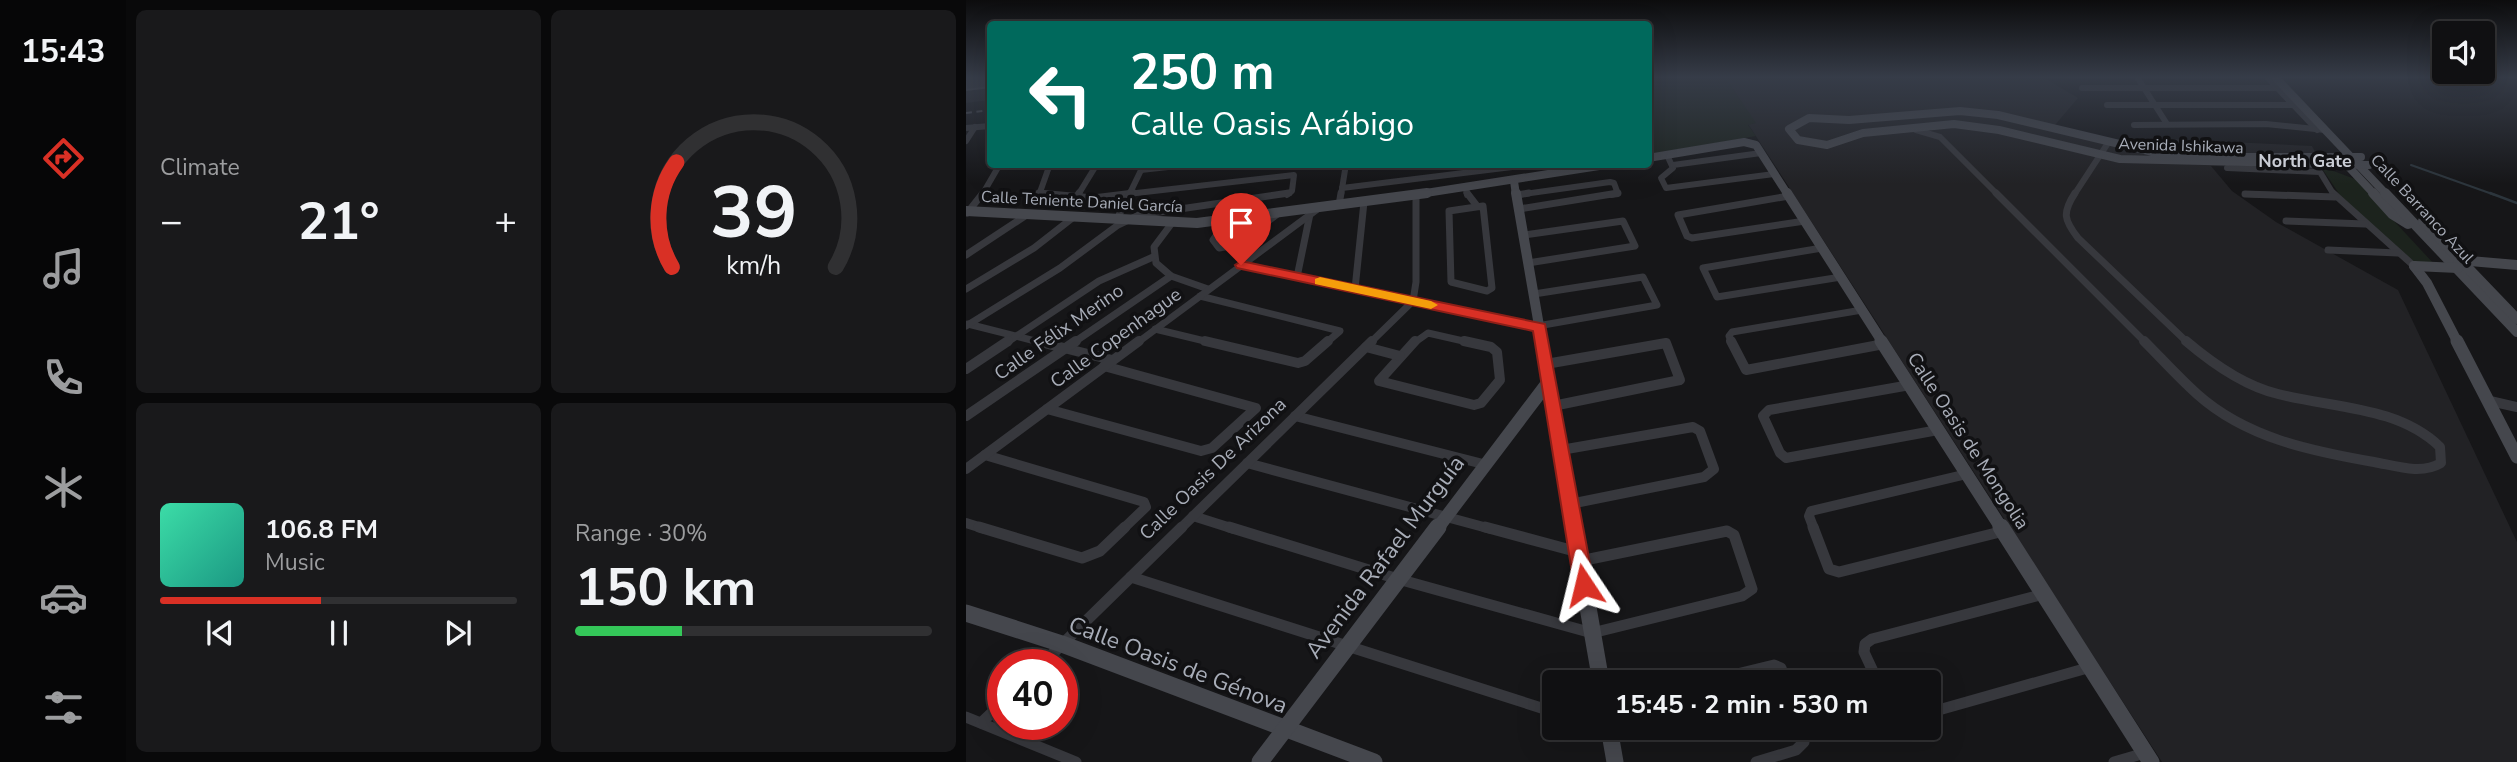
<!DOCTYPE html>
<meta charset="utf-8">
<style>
body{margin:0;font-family:"Nunito Sans",sans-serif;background:#19191b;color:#f1f3f6;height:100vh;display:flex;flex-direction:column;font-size:26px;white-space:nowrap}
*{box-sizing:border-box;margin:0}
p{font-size:23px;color:#9c9d9f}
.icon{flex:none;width:38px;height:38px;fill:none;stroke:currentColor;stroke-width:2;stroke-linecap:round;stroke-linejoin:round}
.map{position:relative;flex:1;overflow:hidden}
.drawer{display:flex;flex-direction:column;gap:10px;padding:10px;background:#09090a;width:840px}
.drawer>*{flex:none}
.top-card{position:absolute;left:21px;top:21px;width:665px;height:147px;border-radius:7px;box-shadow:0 7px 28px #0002,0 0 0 2px #303032;background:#00695c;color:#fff;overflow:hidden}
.fabs{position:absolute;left:1466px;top:21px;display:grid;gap:14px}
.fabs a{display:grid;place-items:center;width:63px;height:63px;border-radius:7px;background:#101012;box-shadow:0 7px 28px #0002,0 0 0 2px #303032;font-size:35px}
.speed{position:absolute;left:21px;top:649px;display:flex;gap:14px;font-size:35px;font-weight:700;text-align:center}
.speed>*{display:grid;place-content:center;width:91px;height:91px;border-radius:50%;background:#101012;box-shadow:0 7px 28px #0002,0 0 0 2px #303032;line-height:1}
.speed .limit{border:10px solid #d22;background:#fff;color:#111}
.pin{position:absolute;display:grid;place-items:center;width:60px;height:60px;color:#fff;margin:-72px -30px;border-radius:50% 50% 50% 0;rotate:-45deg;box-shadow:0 0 7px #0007}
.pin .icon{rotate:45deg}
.me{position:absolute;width:77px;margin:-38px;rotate:350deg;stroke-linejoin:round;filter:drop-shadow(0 0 5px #0008)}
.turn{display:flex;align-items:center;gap:24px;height:147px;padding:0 28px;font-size:32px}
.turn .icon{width:91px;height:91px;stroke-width:2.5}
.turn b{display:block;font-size:49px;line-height:60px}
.big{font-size:52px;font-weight:700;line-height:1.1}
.drawer .tile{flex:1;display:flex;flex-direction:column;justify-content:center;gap:10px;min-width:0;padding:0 24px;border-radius:10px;background:#19191b}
.drawer .dial{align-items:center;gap:0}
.dial svg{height:182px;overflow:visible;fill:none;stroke:#303032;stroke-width:7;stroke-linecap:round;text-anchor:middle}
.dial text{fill:#f1f3f6;stroke:none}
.song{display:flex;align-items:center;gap:21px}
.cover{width:84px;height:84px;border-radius:10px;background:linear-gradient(135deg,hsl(160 70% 55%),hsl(170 70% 35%))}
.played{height:7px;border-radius:4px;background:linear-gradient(90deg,#d93025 45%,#303032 45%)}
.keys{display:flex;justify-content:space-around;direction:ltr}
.heat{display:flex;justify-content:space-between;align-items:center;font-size:38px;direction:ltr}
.charge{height:10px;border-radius:5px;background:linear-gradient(90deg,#34c759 30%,#303032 0)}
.drawer .tiles{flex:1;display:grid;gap:10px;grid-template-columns:repeat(2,1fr)}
.trip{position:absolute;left:576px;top:670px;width:399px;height:70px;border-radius:7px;background:#101012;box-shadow:0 7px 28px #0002,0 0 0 2px #303032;font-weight:700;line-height:70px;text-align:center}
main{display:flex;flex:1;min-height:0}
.tab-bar{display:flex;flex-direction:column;width:126px;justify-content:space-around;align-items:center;background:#060607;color:#9c9d9f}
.tab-bar .icon{width:49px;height:49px}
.tab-bar .active{color:#d93025}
.tab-bar b{font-size:32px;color:#f1f3f6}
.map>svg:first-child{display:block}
.built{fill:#222225}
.green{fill:#1c231d}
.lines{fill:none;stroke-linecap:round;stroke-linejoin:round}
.stream-far1{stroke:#2c353c;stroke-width:2}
.stream{stroke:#2c353c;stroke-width:2.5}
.street-far3{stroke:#37383d;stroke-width:6}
.street-far2{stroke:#37383d;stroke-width:7}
.street-far1{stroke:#37383d;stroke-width:10}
.street{stroke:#37383d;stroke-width:11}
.secondary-far3{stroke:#45474d;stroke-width:8}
.secondary-far2{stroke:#45474d;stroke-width:10}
.secondary-far1{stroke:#45474d;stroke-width:13}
.secondary{stroke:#45474d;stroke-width:17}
.rail{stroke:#4a4c52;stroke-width:2;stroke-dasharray:6 4.5;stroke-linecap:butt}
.shaded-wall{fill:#212124}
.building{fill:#3f3f44;stroke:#4f5156;stroke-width:2}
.route{fill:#d93025;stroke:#8d1f18;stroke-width:2}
.slow{fill:#f59e0b}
.labels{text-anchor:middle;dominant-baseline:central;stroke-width:7;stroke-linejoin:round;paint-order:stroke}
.far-street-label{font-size:16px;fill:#a8adb8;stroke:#111113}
.far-neighbourhood-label{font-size:18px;font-weight:bold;fill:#c9ccd4;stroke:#111113}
.street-label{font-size:19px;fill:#a8adb8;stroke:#111113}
.near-street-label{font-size:23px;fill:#a8adb8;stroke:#111113}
</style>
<main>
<nav class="tab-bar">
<b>15:43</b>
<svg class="icon active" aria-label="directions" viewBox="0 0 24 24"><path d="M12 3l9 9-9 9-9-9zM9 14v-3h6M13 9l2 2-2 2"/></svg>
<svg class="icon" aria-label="music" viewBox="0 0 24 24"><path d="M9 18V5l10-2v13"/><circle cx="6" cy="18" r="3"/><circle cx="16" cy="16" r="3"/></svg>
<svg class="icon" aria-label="phone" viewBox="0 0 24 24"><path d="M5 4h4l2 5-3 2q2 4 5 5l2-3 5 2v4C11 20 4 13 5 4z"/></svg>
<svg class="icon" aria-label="climate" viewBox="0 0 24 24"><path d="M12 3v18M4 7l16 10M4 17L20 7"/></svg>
<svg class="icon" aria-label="car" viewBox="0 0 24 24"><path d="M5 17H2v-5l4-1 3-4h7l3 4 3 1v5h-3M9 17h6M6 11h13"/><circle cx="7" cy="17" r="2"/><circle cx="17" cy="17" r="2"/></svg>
<svg class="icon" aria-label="filters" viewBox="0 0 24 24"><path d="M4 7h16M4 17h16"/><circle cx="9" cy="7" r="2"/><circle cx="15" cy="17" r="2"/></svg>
</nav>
<section class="drawer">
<div class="tiles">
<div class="tile"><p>Climate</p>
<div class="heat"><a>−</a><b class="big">21°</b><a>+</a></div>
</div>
<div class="tile dial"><svg viewBox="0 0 100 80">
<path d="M14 69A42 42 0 1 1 86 69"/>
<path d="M14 69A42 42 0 0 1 16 23" stroke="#d93025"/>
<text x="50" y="56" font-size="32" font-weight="700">39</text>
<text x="50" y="72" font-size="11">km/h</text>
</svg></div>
<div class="tile">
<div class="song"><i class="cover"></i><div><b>106.8 FM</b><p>Music</p></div></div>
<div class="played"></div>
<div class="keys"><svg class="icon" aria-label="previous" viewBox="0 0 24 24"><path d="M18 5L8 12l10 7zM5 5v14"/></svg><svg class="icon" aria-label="pause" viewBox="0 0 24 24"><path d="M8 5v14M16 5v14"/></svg><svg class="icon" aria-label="next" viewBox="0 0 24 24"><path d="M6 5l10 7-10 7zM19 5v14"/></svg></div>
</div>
<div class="tile"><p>Range · 30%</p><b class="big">150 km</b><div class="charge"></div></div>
</div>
</section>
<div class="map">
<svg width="1551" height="762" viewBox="0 0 1551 762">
<rect width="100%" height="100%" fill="#161618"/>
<polygon class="built" points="759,77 1077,77 1112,98 1089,125 1158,143 1182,138 1346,146 1358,169 1245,166 1266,191 1310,222 1432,290 1551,542 1551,762 1196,762 782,124 789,123"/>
<g class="green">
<polygon points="682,77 759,77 790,123 782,125 790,136 683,155"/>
<polygon points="1362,169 1389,179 1468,264 1447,264 1374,195 1357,170"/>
<polygon points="294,220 297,221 263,244 253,244 251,239 260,225"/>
</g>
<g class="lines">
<polyline class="stream-far1" points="1445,165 1529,195"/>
<polyline class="stream" points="1524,193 1551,203"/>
<g class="street-far3">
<polyline points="1171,77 1201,124"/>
<polyline points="1301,77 1351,130"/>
<polyline points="1116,88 1311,88"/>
<polyline points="1141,105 1328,105"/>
<polyline points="1168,125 1300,124 1359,130"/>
<polyline points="0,128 24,126"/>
<polyline points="950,130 974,137 1032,195"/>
<polyline points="0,141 9,127"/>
<polyline points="701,155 707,168 695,178 700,188 808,174"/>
<polyline points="707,165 795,153"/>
<polyline points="380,166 394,164"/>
<polyline points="1261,168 1354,172 1368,195"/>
<polyline points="175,170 229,164"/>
<polyline points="376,188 546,167"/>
<polyline points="500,188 501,195"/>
<polyline points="1279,194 1311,195"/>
<polyline points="16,195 34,164"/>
<polyline points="73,195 84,164"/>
<polyline points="112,195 131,164"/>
<polyline points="153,195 328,175 326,191 321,195"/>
<polyline points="163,195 178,164"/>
<polyline points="375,195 380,164"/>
<polyline points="551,195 644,182 648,183 652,194 645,195"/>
<polyline points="1108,195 1142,143"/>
</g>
<g class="street-far2">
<polyline points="73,193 127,198 168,193"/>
<polyline points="501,193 511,206"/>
<polyline points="1030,193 1180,343"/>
<path d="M1109,193C1096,213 1098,220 1112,238L1222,343"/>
<polyline points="1367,193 1448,266"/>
<polyline points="1279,194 1369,197"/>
<polyline points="551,195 563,193"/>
<polyline points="823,196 712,215 721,236 726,238 839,221"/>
<polyline points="110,198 113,193"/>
<polyline points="373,205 375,193"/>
<polygon points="517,206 526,288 521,291 485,282 483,211"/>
<polyline points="553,209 652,193"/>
<polyline points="1,213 17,193"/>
<polyline points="151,219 164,193"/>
<polyline points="262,219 247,240 253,248 270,245 313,213"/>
<polyline points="1320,221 1399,224"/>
<polyline points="206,223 188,247 190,263 205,276 242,289"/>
<polyline points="558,235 657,221 669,246 562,263"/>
<polyline points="856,248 737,268 751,297 875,277"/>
<polyline points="1362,250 1432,253"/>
<polyline points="0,255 62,214"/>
<polyline points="275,265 566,327 691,305 677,277 568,294"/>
<polyline points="331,277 344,214"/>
<polyline points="0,289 68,248 109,216"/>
<polyline points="389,289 398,202"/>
<polyline points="234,296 374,331 360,343"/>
<polyline points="2,324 77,343"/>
<polyline points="0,326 94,268 152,225 173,215 323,193"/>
<polyline points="189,329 247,343"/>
<polyline points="40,343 133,281 187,257"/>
<polyline points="107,343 205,276"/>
<polyline points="171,343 353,208"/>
<polyline points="404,343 447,301 450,282 450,195"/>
<polyline points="448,343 462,333 506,343"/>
<polyline points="766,343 763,336 766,332 896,310"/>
</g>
<g class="street-far1">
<polyline points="70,341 146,360"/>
<polyline points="239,341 332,363 339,361 362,341"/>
<polyline points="449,341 413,381 508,405 515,403 534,380 531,352 525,347 498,341"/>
<polyline points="765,341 780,370 918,344"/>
<path d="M1178,341C1196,359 1212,377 1231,394C1280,438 1345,451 1408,462C1430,466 1455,475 1475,463L1474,447C1432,406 1366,408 1312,394C1278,386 1247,364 1220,341"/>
<polyline points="400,347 434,356"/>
<polyline points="580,364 700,343 714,380 587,406"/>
<polyline points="0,369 42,341"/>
<polyline points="944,385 803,410 797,416 814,453 820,458 972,430"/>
<polyline points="1524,401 1551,407"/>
<polyline points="81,409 235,451 246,448 290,408 138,366"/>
<polyline points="0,416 110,341"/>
<polyline points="329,416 517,464"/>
<polyline points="595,450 727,427 734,431 748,469 738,477 604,504"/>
<polyline points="19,455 178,502 180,507 157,529"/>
<polyline points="281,463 525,529"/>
<polyline points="0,469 173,341"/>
<polyline points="227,516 268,529"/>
<polyline points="0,523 19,529"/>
<polyline points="214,529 406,341"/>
<polyline points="848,529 843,516 845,511 1001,474"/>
</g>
<g class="street">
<polyline points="13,527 116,558 134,551 159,527"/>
<polyline points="263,527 432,579 626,633 776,596 786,589 768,535 761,531 614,561"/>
<polyline points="519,527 612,552"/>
<polyline points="847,527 863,569 873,572 1038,531"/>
<polyline points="165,577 588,712"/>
<polyline points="75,665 216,527"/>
<polyline points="738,682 808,665 815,668 820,682"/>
<polyline points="912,682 898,652 899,644 906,639 1078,594"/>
<polyline points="962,713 1125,667"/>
<polyline points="0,717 110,762"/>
<polyline points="15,723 37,702"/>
<polyline points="790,762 830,750 838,742 834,728"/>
<polyline points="1148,762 1179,753"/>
</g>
<g class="secondary-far3">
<polyline points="1309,77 1421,195"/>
<polyline points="1395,157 1265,157 1187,152 1032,115 994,111 883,120 843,118 823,129 832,140 861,145 897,133 988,124 1033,130 1154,159 1403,165"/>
<polyline points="682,158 778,142 790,145 822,195"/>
<polyline points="1380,164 1409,195"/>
<polyline points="548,181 550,195"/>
<polyline points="447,195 646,164"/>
</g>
<g class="secondary-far2">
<polyline points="550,193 576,343"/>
<polyline points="821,193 917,343"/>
<polyline points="1407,193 1426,214 1442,224"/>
<polyline points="1419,193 1551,332"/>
<polyline points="0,211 231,223 461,193"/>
<polyline points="1457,221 1551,319"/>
<polyline points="1492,260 1551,265"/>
<polyline points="1448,266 1461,283 1492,343"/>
<polyline points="1448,266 1492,268"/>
</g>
<g class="secondary-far1">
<polyline points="576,341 608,529"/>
<polyline points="915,341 1036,529"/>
<polyline points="1491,341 1551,457"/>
<polyline points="471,529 583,381"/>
</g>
<g class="secondary">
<polyline points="608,527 635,682"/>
<polyline points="1035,527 1185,762"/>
<polyline points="0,613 96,644 408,762"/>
<polyline points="643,728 649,762"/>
<polyline points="294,762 472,527"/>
</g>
<polyline class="rail" points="0,113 24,110"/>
</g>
<polygon class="shaded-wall" points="24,87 24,100 0,103 0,90"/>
<polygon class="building" points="0,77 24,77 24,87 0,90"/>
<linearGradient id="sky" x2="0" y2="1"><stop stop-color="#0c0c0d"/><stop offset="0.42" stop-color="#363c48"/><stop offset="1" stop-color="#363c48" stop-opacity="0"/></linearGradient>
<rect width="1551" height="184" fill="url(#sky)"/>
<polygon class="route" points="275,261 579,324 628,585 625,591 618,594 611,591 608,585 567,331 271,268 269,265"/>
<polygon class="slow" points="354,277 465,301 472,305 465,309 349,284 349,279"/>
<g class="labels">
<g class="far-street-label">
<text transform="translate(1215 146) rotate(2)">Avenida Ishikawa</text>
<text transform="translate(116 202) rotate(3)">Calle Teniente Daniel García</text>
<text transform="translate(1456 209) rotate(47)">Calle Barranco Azul</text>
</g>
<g class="far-neighbourhood-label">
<text x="1339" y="161">North Gate</text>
</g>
<g class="street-label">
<text transform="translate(93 332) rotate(-35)">Calle Félix Merino</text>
<text transform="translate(150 338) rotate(-36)">Calle Copenhague</text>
<text transform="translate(1002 441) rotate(57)">Calle Oasis de Mongolia</text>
<text transform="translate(247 469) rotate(-44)">Calle Oasis De Arizona</text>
</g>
<g class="near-street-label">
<text transform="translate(419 557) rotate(-53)">Avenida Rafael Murguía</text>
<text transform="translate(212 665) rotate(21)">Calle Oasis de Génova</text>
</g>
</g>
</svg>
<div class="fabs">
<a><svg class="icon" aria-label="sound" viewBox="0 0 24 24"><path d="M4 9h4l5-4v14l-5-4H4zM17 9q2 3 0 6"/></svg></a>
</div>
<div class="speed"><div class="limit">40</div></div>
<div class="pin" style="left:275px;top:265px;background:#d93025"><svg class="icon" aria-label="arrive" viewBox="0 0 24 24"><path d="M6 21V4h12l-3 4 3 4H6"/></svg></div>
<svg class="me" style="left:618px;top:585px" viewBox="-20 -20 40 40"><path d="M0-17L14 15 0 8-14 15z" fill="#d93025" stroke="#fff" stroke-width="4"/></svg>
<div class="trip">15:45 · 2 min · 530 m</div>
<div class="top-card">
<div class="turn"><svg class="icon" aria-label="left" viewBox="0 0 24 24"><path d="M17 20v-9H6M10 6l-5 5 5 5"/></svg><div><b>250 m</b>Calle Oasis Arábigo</div></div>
</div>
</div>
</main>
